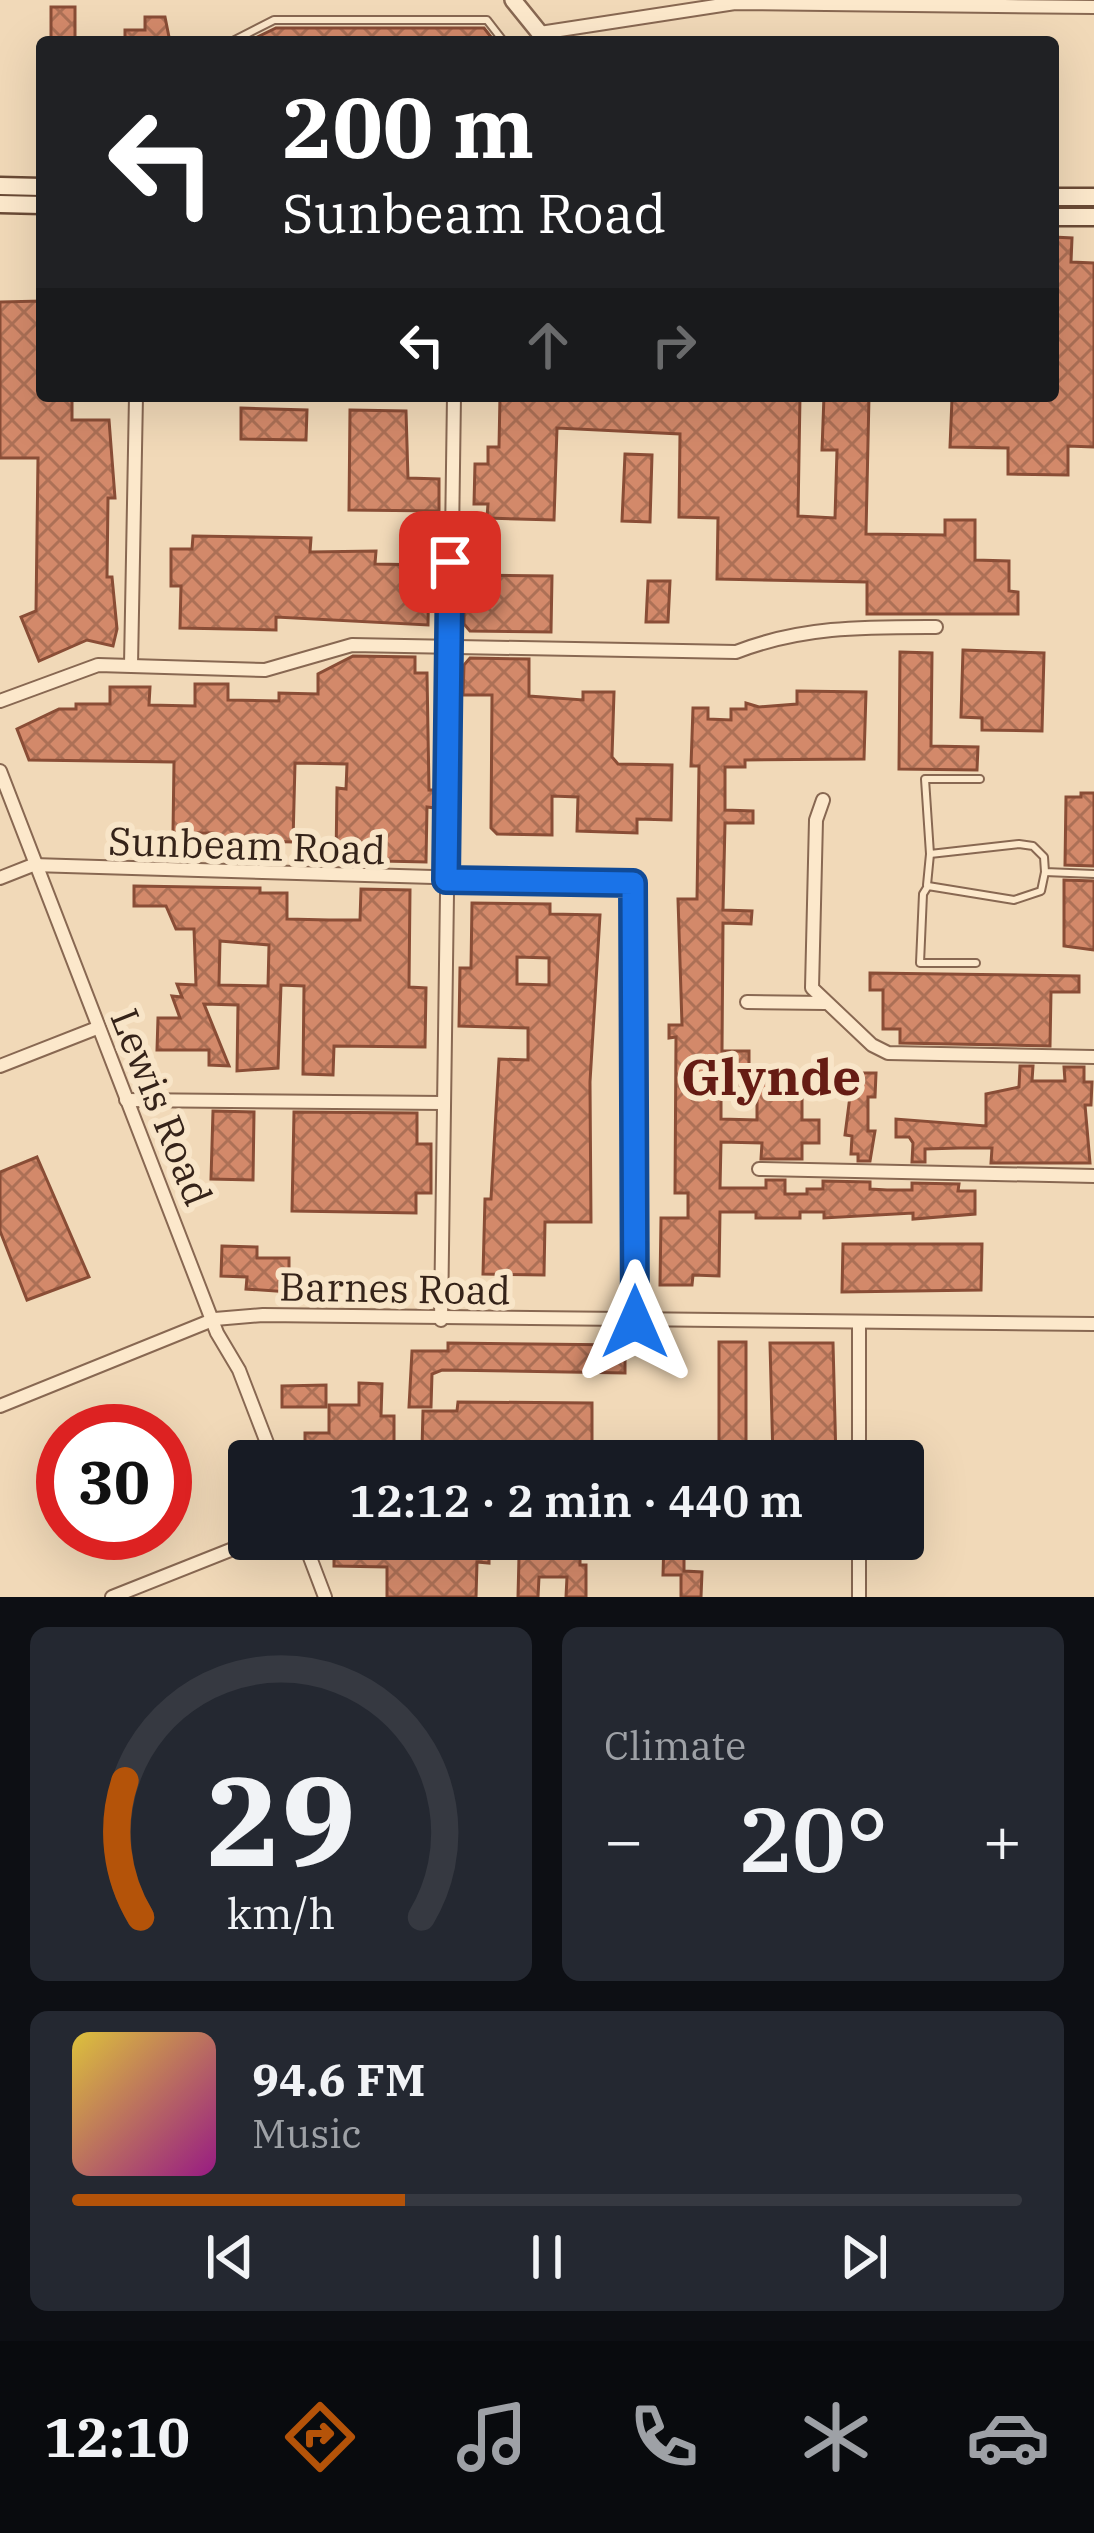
<!DOCTYPE html>
<meta charset="utf-8">
<style>
body{margin:0;font-family:"IBM Plex Serif",serif;background:#242831;color:#f1f3f6;height:100vh;display:flex;flex-direction:column;font-size:45px;white-space:nowrap}
*{box-sizing:border-box;margin:0}
p{font-size:39px;color:#9ea1a6}
.icon{flex:none;width:66px;height:66px;fill:none;stroke:currentColor;stroke-width:2;stroke-linecap:round;stroke-linejoin:round}
.map{position:relative;height:1597px;overflow:hidden}
.sheet{display:flex;flex-direction:column;gap:30px;padding:30px;background:#0d0f14;flex:1}
.sheet>*{flex:none}
.hud{position:absolute;left:36px;top:36px;width:1023px;height:366px;border-radius:12px;box-shadow:0 12px 48px #0002;background:#202124;color:#fff;overflow:hidden}
.speed{position:absolute;left:36px;top:1404px;display:flex;gap:24px;font-size:60px;font-weight:700;text-align:center}
.speed>*{display:grid;place-content:center;width:156px;height:156px;border-radius:50%;background:#171b24;box-shadow:0 12px 48px #0002;line-height:1}
.speed .limit{border:18px solid #d22;background:#fff;color:#111}
.pin{position:absolute;display:grid;place-items:center;width:102px;height:102px;color:#fff;margin:-51px;border-radius:24px;box-shadow:0 6px 18px #0006}
.me{position:absolute;width:132px;margin:-66px;rotate:0deg;stroke-linejoin:round;filter:drop-shadow(0 0 9px #0008)}
.turn{display:flex;align-items:center;gap:42px;height:252px;padding:0 48px;font-size:54px}
.turn .icon{width:156px;height:156px;stroke-width:2.5}
.turn b{display:block;font-size:84px;line-height:102px}
.lanes{display:flex;align-items:center;height:114px;padding:0 48px;background:#0003;justify-content:center;gap:60px;direction:ltr}
.lanes .off{opacity:.35}
.big{font-size:90px;font-weight:600;line-height:1.1}
.sheet .tile{flex:1;display:flex;flex-direction:column;justify-content:center;gap:18px;min-width:0;padding:0 42px;border-radius:18px;background:#242831}
.sheet .dial{align-items:center;gap:0}
.dial svg{height:312px;overflow:visible;fill:none;stroke:#363941;stroke-width:7;stroke-linecap:round;text-anchor:middle}
.dial text{fill:#f1f3f6;stroke:none}
.song{display:flex;align-items:center;gap:36px}
.cover{width:144px;height:144px;border-radius:18px;background:linear-gradient(135deg,hsl(50 70% 55%),hsl(310 70% 35%))}
.played{height:12px;border-radius:6px;background:linear-gradient(90deg,#b45309 35%,#363941 35%)}
.keys{display:flex;justify-content:space-around;direction:ltr}
.heat{display:flex;justify-content:space-between;align-items:center;font-size:66px;direction:ltr}
.sheet .tiles{flex:1;display:grid;gap:30px;grid-template-columns:1fr 1fr}
.tile:last-child{grid-column:span 2}
.trip{position:absolute;left:228px;top:1440px;width:696px;height:120px;border-radius:12px;background:#171b24;box-shadow:0 12px 48px #0002;font-weight:600;line-height:120px;text-align:center}
.menu{display:flex;height:192px;justify-content:space-around;align-items:center;background:#090b0e;color:#9ea1a6}
.menu .icon{width:84px;height:84px}
.menu .selected{color:#b45309}
.menu b{font-size:54px;color:#f1f3f6}
.map>svg:first-child{display:block}
.building{fill:url(#building-cross-hatch);stroke:#894d36;stroke-width:3;fill-rule:evenodd}
.lines{fill:none;stroke-linecap:round;stroke-linejoin:round}
.service-casing{stroke:#886852;stroke-width:10}
.minor-casing{stroke:#886852;stroke-width:16}
.tertiary-casing{stroke:#886852;stroke-width:20}
.secondary-casing{stroke:#6a4a35;stroke-width:21}
.service{stroke:#fce8cb;stroke-width:6}
.minor{stroke:#fce8cb;stroke-width:12}
.tertiary{stroke:#fce8cb;stroke-width:15}
.secondary{stroke:#fce8cb;stroke-width:16}
.route-casing{stroke:#114b97;stroke-width:30}
.route{stroke:#1a73e8;stroke-width:21}
.labels{text-anchor:middle;dominant-baseline:central;stroke-width:12;stroke-linejoin:round;paint-order:stroke}
.street-label{font-size:39px;fill:#352319;stroke:#f8e5c8}
.district-label{font-size:51px;font-weight:bold;fill:#661c14;stroke:#f8e5c8}
</style>
<div class="map">
<svg width="1094" height="1597" viewBox="0 0 1094 1597">
<defs>
<pattern id="building-cross-hatch" width="8" height="8" patternUnits="userSpaceOnUse" patternTransform="scale(3)"><rect width="8" height="8" fill="#d3896a"/><path d="M0 0l8 8M0 8l8-8" fill="none" stroke="#ac7056"/></pattern>
</defs>
<rect width="100%" height="100%" fill="#f1d9b8"/>
<g class="building">
<rect x="51" y="7" width="24" height="32"/>
<polygon points="145,17 165,17 170,42 125,42 125,30 145,30"/>
<polygon points="276,28 484,28 495,42 247,42"/>
<polygon points="1053,237 1072,238 1071,262 1094,263 1094,447 1068,446 1068,475 1008,474 1008,448 950,447 952,399 1053,396"/>
<polygon points="42,301 42,396 72,396 72,420 109,420 115,498 108,498 107,577 112,577 117,629 113,646 87,640 39,661 21,617 36,611 38,458 0,458 0,302"/>
<polygon points="500,396 800,396 798,516 835,518 837,450 822,450 824,396 869,396 866,534 945,535 945,520 975,520 975,560 1009,561 1009,591 1018,592 1018,614 867,614 867,582 717,579 718,518 679,517 680,434 557,428 554,520 487,518 488,504 474,504 475,464 488,464 488,447 499,447"/>
<polygon points="241,408 307,410 306,440 241,439"/>
<polygon points="350,410 406,411 408,478 439,479 439,511 349,510"/>
<polygon points="625,454 652,455 650,522 622,521"/>
<polygon points="193,536 311,538 310,552 376,551 375,564 429,565 428,625 276,617 276,630 180,628 181,586 171,586 171,549 192,549"/>
<polygon points="464,575 552,576 551,632 470,631 464,624"/>
<polygon points="648,581 670,581 668,622 646,622"/>
<polygon points="963,650 1044,653 1042,731 982,730 982,718 961,717"/>
<polygon points="900,652 932,653 931,746 978,747 977,770 899,769"/>
<polygon points="353,656 415,657 415,673 427,673 429,790 435,790 435,808 427,807 426,862 336,860 337,788 346,789 347,764 295,763 293,842 254,841 254,856 214,855 214,833 173,833 174,762 29,760 17,729 59,709 76,709 76,704 110,704 110,687 150,687 149,705 195,706 195,684 228,684 228,700 279,701 279,693 318,694 318,674"/>
<polygon points="470,658 529,659 529,696 583,700 583,692 614,692 612,757 618,764 672,765 671,820 637,819 637,833 577,831 578,797 552,796 552,835 497,834 491,828 492,695 463,695 464,665"/>
<path d="M797,691L866,692L864,759L745,760V767H725V810L753,811V823H725L723,910L752,911L751,924L723,923L722,1051H749V1074H762V1081L820,1074L819,1098L802,1097V1120H819V1143H802V1159H761L762,1143L721,1142L720,1188H766V1180H785V1194H807V1189H823V1181L870,1182V1189L887,1190H912V1183L959,1184L958,1191H975V1214L913,1219V1213L824,1218V1212H800V1218H756V1212H720L719,1276L693,1275L692,1285H660L661,1218H688V1193H675L676,1037L669,1038V1025H682L678,899H697L699,766H691L693,708H708V719L731,720V709H746V703L759,707L797,704ZM721,1096H757V1120L721,1119Z"/>
<polygon points="1081,793 1094,793 1094,866 1065,865 1066,797 1081,797"/>
<polygon points="1064,880 1094,881 1094,950 1064,946"/>
<path d="M134,886L260,888V893H287V919L329,920H360L361,889L410,890L409,987L426,988L425,1047L334,1046L333,1075L303,1074L304,986L281,985L278,1068L237,1071L238,1005L204,1004L229,1066L209,1065V1050H157L158,1018H180L172,996L182,997L177,984L196,985L194,929H176L166,906H134ZM220,941L269,945L268,986L219,985Z"/>
<path d="M472,903L550,904V914L600,915L590,1082L591,1222H545L544,1275L483,1274L485,1199H491L499,1059L528,1060V1028L459,1026L460,968H471ZM517,957L549,958V985L517,984Z"/>
<polygon points="870,973 1079,976 1079,992 1051,992 1050,1046 900,1043 900,1029 883,1029 883,990 870,990"/>
<polygon points="1020,1066 1033,1066 1032,1081 1065,1081 1064,1067 1084,1067 1084,1082 1092,1082 1091,1105 1085,1105 1090,1163 991,1163 992,1148 959,1148 925,1149 925,1162 912,1162 913,1143 909,1137 896,1137 896,1119 986,1126 986,1094 1019,1087"/>
<polygon points="853,1073 876,1073 875,1097 868,1097 868,1131 875,1131 870,1161 858,1161 858,1154 851,1154 852,1136 845,1135"/>
<polygon points="213,1111 254,1112 253,1180 211,1179"/>
<polygon points="294,1112 417,1113 417,1144 431,1144 431,1193 416,1193 416,1213 292,1211"/>
<polygon points="37,1157 89,1277 27,1300 0,1231 0,1172"/>
<polygon points="843,1244 982,1244 981,1290 842,1292"/>
<polygon points="222,1246 257,1247 257,1258 289,1258 289,1292 246,1289 247,1277 221,1276"/>
<rect x="719" y="1342" width="27" height="119"/>
<polygon points="448,1343 625,1345 625,1373 442,1370 432,1374 431,1407 409,1407 412,1351 448,1351"/>
<polygon points="770,1343 833,1343 836,1461 773,1460"/>
<polygon points="359,1383 382,1384 381,1416 394,1416 394,1448 422,1449 423,1411 457,1411 458,1402 592,1403 592,1450 656,1451 656,1461 305,1461 305,1433 329,1433 329,1405 359,1405"/>
<polygon points="326,1385 326,1407 282,1407 282,1386"/>
<polygon points="334,1539 450,1540 450,1551 489,1552 489,1563 477,1562 476,1597 387,1597 387,1567 334,1566"/>
<polygon points="664,1539 684,1539 684,1571 702,1572 701,1597 681,1597 681,1575 663,1575"/>
<polygon points="762,1539 832,1539 831,1551 828,1558 765,1557"/>
<polygon points="519,1557 580,1557 580,1565 586,1565 586,1597 566,1597 567,1577 539,1577 538,1597 518,1597"/>
</g>
<g class="lines">
<defs>
<g id="service">
<polyline points="231,42 274,20 487,20 504,42"/>
<polyline points="980,779 925,779 930,854 1019,844 1033,846 1044,857 1045,872 1094,874"/>
<polyline points="927,885 930,854"/>
<polyline points="976,963 920,963 923,894 928,886 1014,900 1041,891 1045,872"/>
</g>
<g id="minor">
<polyline points="540,33 735,3 1094,7"/>
<polyline points="131,665 136,396"/>
<path d="M0,701L98,665L265,670L352,645L736,652C803,626 866,627 936,627"/>
<polyline points="0,771 217,1333 239,1370 274,1461"/>
<polyline points="823,800 816,820 812,988 872,1045 888,1053 1094,1057"/>
<polyline points="0,878 33,865 633,883 635,1322"/>
<polyline points="747,1002 825,1003"/>
<polyline points="0,1066 97,1028"/>
<polyline points="126,1100 443,1103"/>
<polyline points="759,1169 1094,1176"/>
<polyline points="441,1320 454,396"/>
<polyline points="0,1406 215,1319 263,1315 1094,1324"/>
<polyline points="859,1461 859,1322"/>
<polyline points="303,1539 325,1597"/>
<polyline points="112,1597 258,1539"/>
<polyline points="859,1597 859,1539"/>
</g>
<polyline id="tertiary" points="513,0 547,42"/>
<g id="secondary">
<polyline points="0,186 42,187"/>
<polyline points="1053,197 1094,197"/>
<polyline points="0,204 42,205"/>
<polyline points="1053,217 1094,217"/>
</g>
</defs>
<use href="#service" class="service-casing"/>
<use href="#minor" class="minor-casing"/>
<use href="#tertiary" class="tertiary-casing"/>
<use href="#secondary" class="secondary-casing"/>
<use href="#service" class="service"/>
<use href="#minor" class="minor"/>
<use href="#tertiary" class="tertiary"/>
<use href="#secondary" class="secondary"/>
</g>
<g class="lines">
<defs>
<polyline id="route" points="450,562 446,880 633,883 635,1322"/>
</defs>
<use href="#route" class="route-casing"/>
<use href="#route" class="route"/>
</g>
<g class="labels">
<g class="street-label">
<text transform="translate(247 845) rotate(2)">Sunbeam Road</text>
<text transform="translate(162 1107) rotate(68)">Lewis Road</text>
<text transform="translate(395 1288) rotate(1)">Barnes Road</text>
</g>
<g class="district-label">
<text x="771" y="1076">Glynde</text>
</g>
</g>
</svg>
<div class="speed"><div class="limit">30</div></div>
<div class="pin" style="left:450px;top:562px;background:#d93025"><svg class="icon" aria-label="arrive" viewBox="0 0 24 24"><path d="M6 21V4h12l-3 4 3 4H6"/></svg></div>
<svg class="me" style="left:635px;top:1322px" viewBox="-20 -20 40 40"><path d="M0-17L14 15 0 8-14 15z" fill="#1a73e8" stroke="#fff" stroke-width="4"/></svg>
<div class="trip">12:12 · 2 min · 440 m</div>
<div class="hud">
<div class="turn"><svg class="icon" aria-label="left" viewBox="0 0 24 24"><path d="M17 20v-9H6M10 6l-5 5 5 5"/></svg><div><b>200 m</b>Sunbeam Road</div></div>
<div class="lanes"><svg class="icon" aria-label="left" viewBox="0 0 24 24"><path d="M17 20v-9H6M10 6l-5 5 5 5"/></svg><svg class="icon off" aria-label="ahead" viewBox="0 0 24 24"><path d="M12 20V5M6 11l6-6 6 6"/></svg><svg class="icon off" aria-label="right" viewBox="0 0 24 24"><path d="M7 20v-9h11M14 6l5 5-5 5"/></svg></div>
</div>
</div>
<section class="sheet">
<div class="tiles">
<div class="tile dial"><svg viewBox="0 0 100 80">
<path d="M14 69A42 42 0 1 1 86 69"/>
<path d="M14 69A42 42 0 0 1 10 34" stroke="#b45309"/>
<text x="50" y="56" font-size="32" font-weight="700">29</text>
<text x="50" y="72" font-size="11">km/h</text>
</svg></div>
<div class="tile"><p>Climate</p>
<div class="heat"><a>−</a><b class="big">20°</b><a>+</a></div>
</div>
<div class="tile">
<div class="song"><i class="cover"></i><div><b>94.6 FM</b><p>Music</p></div></div>
<div class="played"></div>
<div class="keys"><svg class="icon" aria-label="previous" viewBox="0 0 24 24"><path d="M18 5L8 12l10 7zM5 5v14"/></svg><svg class="icon" aria-label="pause" viewBox="0 0 24 24"><path d="M8 5v14M16 5v14"/></svg><svg class="icon" aria-label="next" viewBox="0 0 24 24"><path d="M6 5l10 7-10 7zM19 5v14"/></svg></div>
</div>
</div>
</section>
<nav class="menu">
<b>12:10</b>
<svg class="icon selected" aria-label="directions" viewBox="0 0 24 24"><path d="M12 3l9 9-9 9-9-9zM9 14v-3h6M13 9l2 2-2 2"/></svg>
<svg class="icon" aria-label="music" viewBox="0 0 24 24"><path d="M9 18V5l10-2v13"/><circle cx="6" cy="18" r="3"/><circle cx="16" cy="16" r="3"/></svg>
<svg class="icon" aria-label="phone" viewBox="0 0 24 24"><path d="M5 4h4l2 5-3 2q2 4 5 5l2-3 5 2v4C11 20 4 13 5 4z"/></svg>
<svg class="icon" aria-label="climate" viewBox="0 0 24 24"><path d="M12 3v18M4 7l16 10M4 17L20 7"/></svg>
<svg class="icon" aria-label="car" viewBox="0 0 24 24"><path d="M5 17H2v-5l4-1 3-4h7l3 4 3 1v5h-3M9 17h6M6 11h13"/><circle cx="7" cy="17" r="2"/><circle cx="17" cy="17" r="2"/></svg>
</nav>
